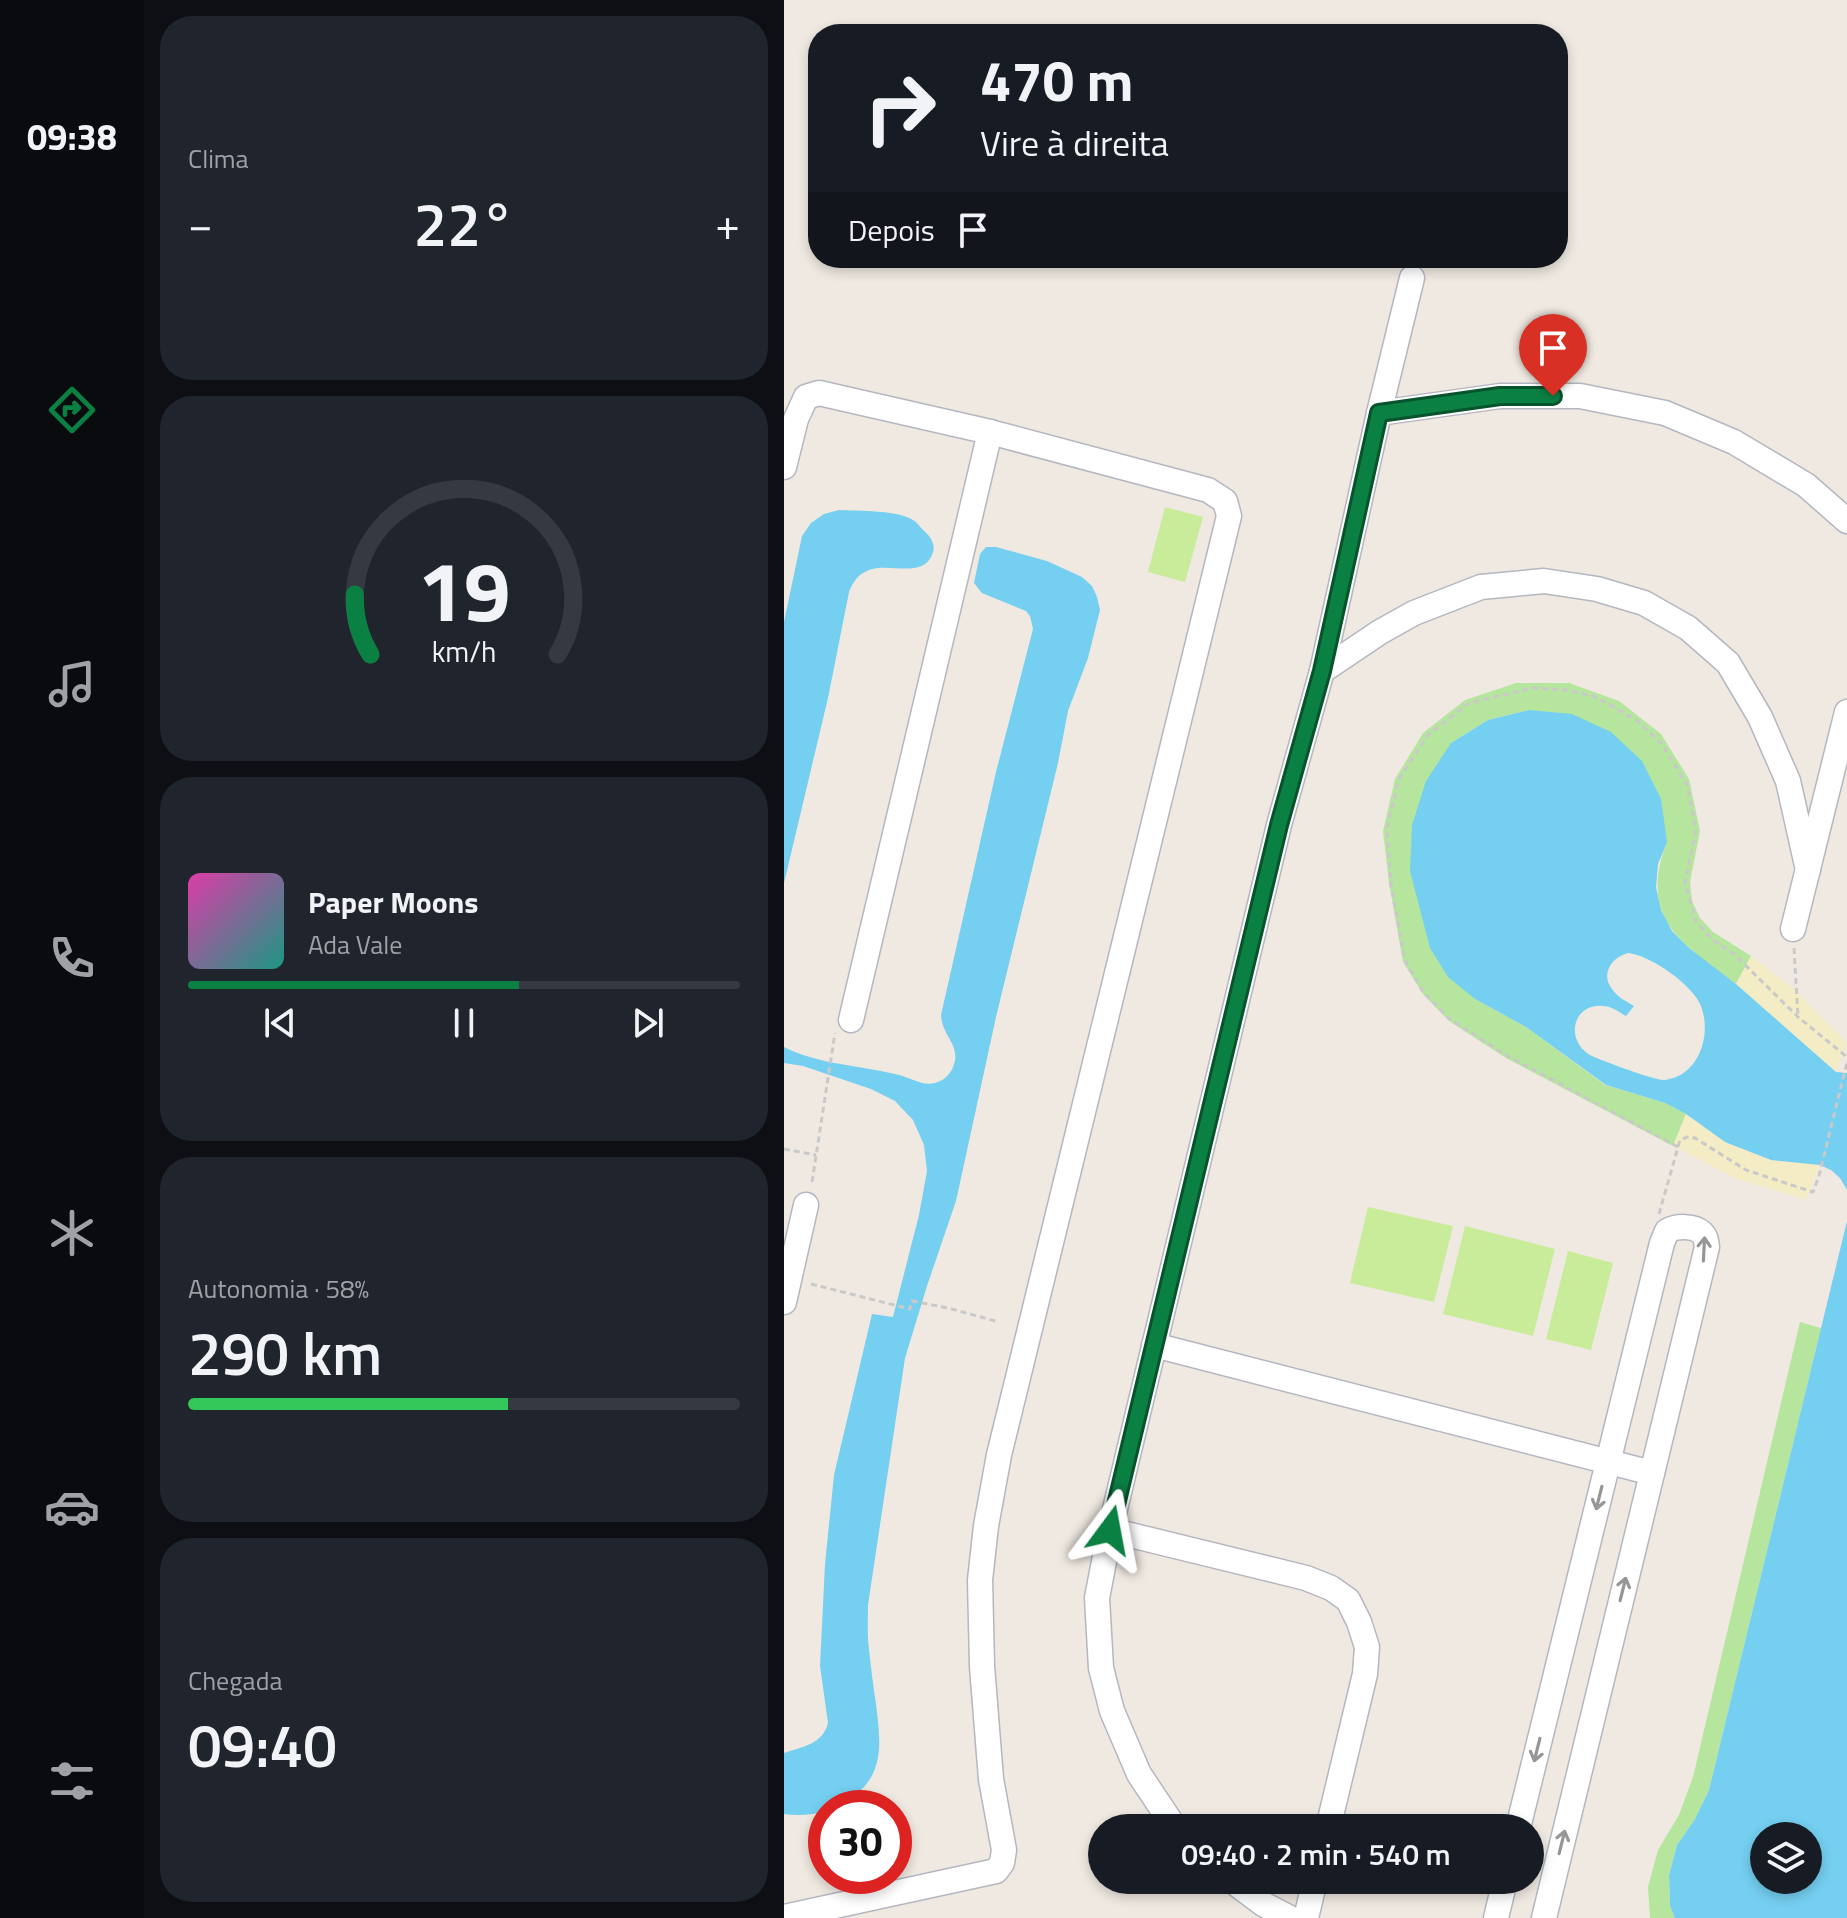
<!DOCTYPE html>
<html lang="pt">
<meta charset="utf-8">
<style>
body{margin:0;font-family:"Titillium Web",sans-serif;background:#20242c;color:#f1f3f6;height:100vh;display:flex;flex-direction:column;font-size:30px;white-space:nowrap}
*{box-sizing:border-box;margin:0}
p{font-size:26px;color:#9ea1a6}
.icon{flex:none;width:44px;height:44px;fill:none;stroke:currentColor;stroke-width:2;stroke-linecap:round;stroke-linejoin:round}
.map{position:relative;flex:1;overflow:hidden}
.side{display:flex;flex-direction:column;gap:16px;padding:16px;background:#0d0f14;width:640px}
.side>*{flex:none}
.banner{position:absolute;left:24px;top:24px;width:760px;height:244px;border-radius:32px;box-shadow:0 4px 12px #0003;background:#171b24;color:#f1f3f6;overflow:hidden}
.buttons{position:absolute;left:966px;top:1822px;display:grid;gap:16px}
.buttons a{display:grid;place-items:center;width:72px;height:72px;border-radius:50%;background:#171b24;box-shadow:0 4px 12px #0003;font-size:40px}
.speed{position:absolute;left:24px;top:1790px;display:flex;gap:16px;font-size:40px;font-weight:700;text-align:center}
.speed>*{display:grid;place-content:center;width:104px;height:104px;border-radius:50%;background:#171b24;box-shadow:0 4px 12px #0003;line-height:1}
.speed .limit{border:12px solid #d22;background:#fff;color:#111}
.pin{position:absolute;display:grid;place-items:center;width:68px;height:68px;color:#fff;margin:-82px -34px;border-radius:50% 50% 50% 0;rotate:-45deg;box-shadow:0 0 8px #0007}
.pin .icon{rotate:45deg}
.me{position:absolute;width:88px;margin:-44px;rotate:13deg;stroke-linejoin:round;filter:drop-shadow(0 0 6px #0008)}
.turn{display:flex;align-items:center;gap:28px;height:168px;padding:0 40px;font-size:36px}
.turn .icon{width:104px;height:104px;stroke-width:2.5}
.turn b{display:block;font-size:56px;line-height:68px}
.then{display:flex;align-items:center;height:76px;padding:0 40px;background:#0003;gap:16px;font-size:30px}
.big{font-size:60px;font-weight:600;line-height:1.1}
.side .tile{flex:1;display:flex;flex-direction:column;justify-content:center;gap:12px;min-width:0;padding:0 28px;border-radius:32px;background:#20242c}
.side .dial{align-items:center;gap:0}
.dial svg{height:208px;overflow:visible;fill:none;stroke:#363941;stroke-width:7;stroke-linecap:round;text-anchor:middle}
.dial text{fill:#f1f3f6;stroke:none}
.song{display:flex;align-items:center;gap:24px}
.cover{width:96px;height:96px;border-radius:12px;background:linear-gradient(135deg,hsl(320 70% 55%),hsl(170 70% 35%))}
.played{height:8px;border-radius:4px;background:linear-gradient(90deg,#0b8043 60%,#363941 60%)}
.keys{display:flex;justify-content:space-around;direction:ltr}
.heat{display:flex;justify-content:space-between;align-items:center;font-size:44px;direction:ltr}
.charge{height:12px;border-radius:6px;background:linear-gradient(90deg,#34c759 58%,#363941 0)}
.trip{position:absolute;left:304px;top:1814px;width:456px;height:80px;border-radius:40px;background:#171b24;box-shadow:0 4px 12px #0003;font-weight:600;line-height:80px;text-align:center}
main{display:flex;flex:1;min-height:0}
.menu{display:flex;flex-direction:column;width:144px;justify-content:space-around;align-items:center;background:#090b0e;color:#9ea1a6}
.menu .icon{width:56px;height:56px}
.menu .active{color:#0b8043}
.menu b{font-size:36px;color:#f1f3f6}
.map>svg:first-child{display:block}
.green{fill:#b6e59e}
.sand{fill:#f3ecc5}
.pitch{fill:#c9ec9a}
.water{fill:#75cff0;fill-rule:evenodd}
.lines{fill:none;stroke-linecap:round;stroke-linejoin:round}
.minor-casing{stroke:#b4b7c1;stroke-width:27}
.path{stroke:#c9c9c9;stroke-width:3;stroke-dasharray:6 4;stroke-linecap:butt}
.minor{stroke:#fff;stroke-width:24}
.oneway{stroke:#969696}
.route-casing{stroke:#07532c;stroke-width:20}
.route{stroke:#0b8043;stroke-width:14}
</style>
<main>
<nav class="menu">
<b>09:38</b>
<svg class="icon active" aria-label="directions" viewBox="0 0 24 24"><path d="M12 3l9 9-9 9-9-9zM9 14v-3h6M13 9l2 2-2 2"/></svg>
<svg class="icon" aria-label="music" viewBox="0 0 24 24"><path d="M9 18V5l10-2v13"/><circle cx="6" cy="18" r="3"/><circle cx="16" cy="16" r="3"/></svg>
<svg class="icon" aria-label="phone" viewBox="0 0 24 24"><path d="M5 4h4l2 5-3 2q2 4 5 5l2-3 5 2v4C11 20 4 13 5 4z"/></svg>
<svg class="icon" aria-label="climate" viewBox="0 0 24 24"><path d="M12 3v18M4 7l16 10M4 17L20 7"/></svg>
<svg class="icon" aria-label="car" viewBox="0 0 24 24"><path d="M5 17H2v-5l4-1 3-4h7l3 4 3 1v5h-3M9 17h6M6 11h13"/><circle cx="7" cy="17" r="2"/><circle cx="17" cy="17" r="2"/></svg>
<svg class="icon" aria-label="filters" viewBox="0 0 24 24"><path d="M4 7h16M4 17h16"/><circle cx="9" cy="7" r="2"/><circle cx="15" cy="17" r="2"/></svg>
</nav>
<section class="side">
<div class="tile"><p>Clima</p>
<div class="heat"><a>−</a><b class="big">22°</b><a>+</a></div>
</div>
<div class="tile dial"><svg viewBox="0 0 100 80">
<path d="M14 69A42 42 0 1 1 86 69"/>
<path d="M14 69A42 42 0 0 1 8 46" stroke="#0b8043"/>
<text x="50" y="56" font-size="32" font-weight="700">19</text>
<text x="50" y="72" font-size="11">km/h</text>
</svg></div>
<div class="tile">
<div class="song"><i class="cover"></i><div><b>Paper Moons</b><p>Ada Vale</p></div></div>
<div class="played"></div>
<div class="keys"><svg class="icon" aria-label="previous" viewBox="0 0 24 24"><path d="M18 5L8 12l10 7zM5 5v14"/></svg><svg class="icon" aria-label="pause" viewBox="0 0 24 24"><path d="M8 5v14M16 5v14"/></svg><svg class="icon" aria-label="next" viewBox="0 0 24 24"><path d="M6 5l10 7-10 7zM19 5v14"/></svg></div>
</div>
<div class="tile"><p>Autonomia · 58%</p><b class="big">290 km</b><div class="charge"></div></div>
<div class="tile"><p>Chegada</p><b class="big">09:40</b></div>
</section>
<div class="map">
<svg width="1063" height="1918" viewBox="0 0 1063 1918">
<rect width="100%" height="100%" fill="#efe9e1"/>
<g class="green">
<path d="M732,683H785L835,701L877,734L905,779L916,831L906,882L908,901L916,918L929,932L967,956L952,984C896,942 854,919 883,841L745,710L704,720L667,743L691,999L742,1027L821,1085L881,1103L902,1114L889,1146L722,1058L665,1021L639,994L619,962L605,883L599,831L611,779L639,733L681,700Z"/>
<polygon points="1016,1322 1037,1328 925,1790 911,1819 893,1845 885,1874 886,1906 891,1918 866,1918 864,1887 874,1850 895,1815 909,1777"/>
</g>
<g class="sand">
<polygon points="967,956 1010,989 1063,1043 1052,1072 952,984"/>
<polygon points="902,1114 941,1142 987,1160 1036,1165 1022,1200 953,1179 889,1146"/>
</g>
<g class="pitch">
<polygon points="381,507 419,517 401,582 364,572"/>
<polygon points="584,1207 669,1226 650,1302 566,1283"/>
<polygon points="681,1226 771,1249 749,1336 659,1314"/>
<polygon points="784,1251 829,1263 807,1350 762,1339"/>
</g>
<g class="water">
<path d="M55,510C74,511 114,510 129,520C133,522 135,526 138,529C146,536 153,544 148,555C138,579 104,562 85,570C74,574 69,582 65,592L44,698L0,883V622L18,536L27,523L40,514Z"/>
<path d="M202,547H212L263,561L298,577L308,586L313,597L316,610L304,658L284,711L274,763L212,1017L172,1201L143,1286L121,1358L84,1605C84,1619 83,1634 85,1649C87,1667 89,1686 92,1704C96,1739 102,1772 70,1796C61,1802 53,1808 42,1808V1811C29,1815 14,1816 0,1814V1753C18,1747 39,1744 44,1723L36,1666L41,1564L50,1475L88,1314L109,1317L135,1215L143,1171L140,1145L129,1120L111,1101L87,1089L19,1066L0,1063V1047C36,1065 76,1065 115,1075C127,1078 138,1086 151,1083C159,1081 166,1075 169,1067C178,1045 158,1037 157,1015L212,772L249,629L246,616L242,611L198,593L190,583L196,554Z"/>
<path d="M745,710L788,714L827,732L858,761L877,799L883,842L874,864L872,887L877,910L888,931L905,948L952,984L1052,1072L1063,1073V1190L1056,1178L1047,1170L1036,1165L987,1160L941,1142L902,1114L881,1103L822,1085L742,1027L691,999L664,977L646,948L626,871L628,825L642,781L667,743L704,720ZM844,953C866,955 909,985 917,1006C928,1035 915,1076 881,1080C871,1081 823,1062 810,1057C780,1044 787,1003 819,1006C827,1006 835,1012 842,1016L850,1006C842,1001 833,997 828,989C816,974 828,957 844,953Z"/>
<path d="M1063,1221V1918H891L886,1906L885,1875L893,1845L911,1819L925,1790ZM980,1836H1024V1880H980Z"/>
</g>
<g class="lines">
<defs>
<g id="minor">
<polyline points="595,413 716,396 796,396 881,413 950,442 1022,485 1063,521"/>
<polyline points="0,467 12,419 22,397 35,393 206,432 424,490 441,501 445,516 215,1455 202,1526 196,1580 198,1666 207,1779 220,1850 218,1863 212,1871 0,1917"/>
<polyline points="538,671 596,632 630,613 697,587 760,581 813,589 860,603 904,628 944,663 976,717 1004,781 1024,870"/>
<polyline points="1009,929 1063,712"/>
<polyline points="67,1020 206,432"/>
<polyline points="0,1302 22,1205"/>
<polyline points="370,1345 868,1473"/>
<polyline points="326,1530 522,1578 547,1588 564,1600 575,1622 583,1647 581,1674 544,1828"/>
<polyline points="391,1828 355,1774 328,1711 317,1668 313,1598 326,1530 495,825 538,671 595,413 628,278"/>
<path d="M734,1828L878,1243L883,1231C892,1226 910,1225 918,1233C922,1237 922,1241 923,1247L760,1918"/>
<polyline points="447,1880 479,1904 506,1918"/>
<polyline points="522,1918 531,1880"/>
<polyline points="712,1918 721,1880"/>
</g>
</defs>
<use href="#minor" class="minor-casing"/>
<g class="path">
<polyline points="1010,948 1014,1017"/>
<polyline points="894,1147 722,1055 666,1019 639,992 621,960 607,885 603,829 615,779 644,735 685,703 749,688 782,690 810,696 852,720 878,744 903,785 912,830 901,883 912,922 929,940 950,954 1014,1017 1063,1057"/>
<polyline points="0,1149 32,1155"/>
<polyline points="28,1182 51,1033"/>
<polyline points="875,1214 896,1140 903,1137 911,1138 962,1170 1029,1192 1035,1176 1063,1062"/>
<polyline points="27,1284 126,1309 128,1301 164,1308 215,1322"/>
</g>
<use href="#minor" class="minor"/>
</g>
<defs><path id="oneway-shaft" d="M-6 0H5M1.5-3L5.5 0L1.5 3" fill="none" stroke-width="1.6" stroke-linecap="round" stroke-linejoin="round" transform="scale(2)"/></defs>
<g class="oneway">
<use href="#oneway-shaft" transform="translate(920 1249) rotate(-87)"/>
<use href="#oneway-shaft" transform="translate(815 1498) rotate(104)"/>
<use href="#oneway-shaft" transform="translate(839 1589) rotate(-76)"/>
<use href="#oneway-shaft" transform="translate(753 1750) rotate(104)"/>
<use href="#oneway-shaft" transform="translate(778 1842) rotate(-76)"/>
</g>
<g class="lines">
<defs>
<polyline id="route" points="326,1530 495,825 538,671 595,413 716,396 769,396"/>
</defs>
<use href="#route" class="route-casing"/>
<use href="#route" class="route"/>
</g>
</svg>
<div class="buttons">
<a><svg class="icon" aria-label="layers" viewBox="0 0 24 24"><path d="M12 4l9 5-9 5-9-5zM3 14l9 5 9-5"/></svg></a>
</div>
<div class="speed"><div class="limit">30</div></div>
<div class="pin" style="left:769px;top:396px;background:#d93025"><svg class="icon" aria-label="arrive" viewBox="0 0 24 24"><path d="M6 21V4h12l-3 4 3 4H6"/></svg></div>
<svg class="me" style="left:326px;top:1530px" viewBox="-20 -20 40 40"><path d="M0-17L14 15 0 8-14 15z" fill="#0b8043" stroke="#fff" stroke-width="4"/></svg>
<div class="trip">09:40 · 2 min · 540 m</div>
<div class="banner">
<div class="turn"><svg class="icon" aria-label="right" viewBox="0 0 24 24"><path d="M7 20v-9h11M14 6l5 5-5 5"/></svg><div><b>470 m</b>Vire à direita</div></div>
<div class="then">Depois<svg class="icon" aria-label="arrive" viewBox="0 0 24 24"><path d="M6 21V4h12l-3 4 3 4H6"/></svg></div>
</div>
</div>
</main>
